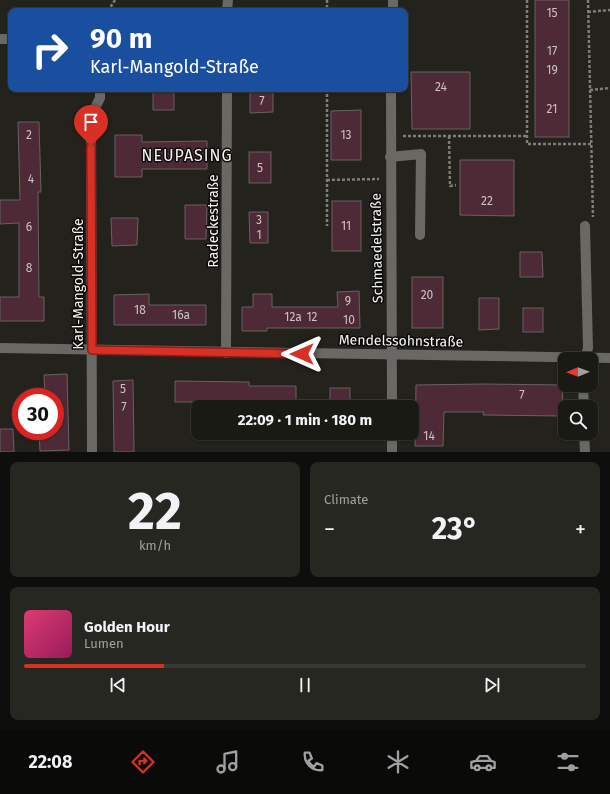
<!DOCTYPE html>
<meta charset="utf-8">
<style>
body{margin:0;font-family:"Fira Sans",sans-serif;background:#272722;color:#f1f3f6;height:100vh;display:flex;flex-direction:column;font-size:15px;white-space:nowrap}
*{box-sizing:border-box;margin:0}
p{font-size:13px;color:#9fa1a0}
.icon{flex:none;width:22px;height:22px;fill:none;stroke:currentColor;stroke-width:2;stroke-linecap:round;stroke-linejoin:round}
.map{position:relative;height:452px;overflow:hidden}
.sheet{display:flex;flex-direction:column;gap:10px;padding:10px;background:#0e0e0c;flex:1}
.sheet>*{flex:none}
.hud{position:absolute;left:8px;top:8px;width:400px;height:84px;border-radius:8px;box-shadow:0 1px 3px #0004,0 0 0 1px #383834;background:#1a4fa0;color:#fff;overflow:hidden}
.needle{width:26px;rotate:269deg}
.controls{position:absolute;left:558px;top:352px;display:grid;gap:8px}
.controls a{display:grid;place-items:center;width:40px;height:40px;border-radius:8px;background:#1a1a15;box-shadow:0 1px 3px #0004,0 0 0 1px #383834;font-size:20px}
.speed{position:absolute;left:12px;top:388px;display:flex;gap:8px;font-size:20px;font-weight:700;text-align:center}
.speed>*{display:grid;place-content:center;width:52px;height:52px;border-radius:50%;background:#1a1a15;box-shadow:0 1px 3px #0004,0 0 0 1px #383834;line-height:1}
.speed .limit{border:6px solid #d22;background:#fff;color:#111}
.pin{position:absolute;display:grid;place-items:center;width:34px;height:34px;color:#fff;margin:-41px -17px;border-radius:50% 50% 50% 0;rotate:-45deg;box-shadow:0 0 4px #0007}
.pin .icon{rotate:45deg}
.me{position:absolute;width:44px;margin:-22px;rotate:270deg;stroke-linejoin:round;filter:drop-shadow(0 0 3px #0008)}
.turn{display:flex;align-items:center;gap:14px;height:84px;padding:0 16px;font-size:18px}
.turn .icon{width:52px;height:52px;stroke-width:2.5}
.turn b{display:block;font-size:28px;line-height:34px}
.big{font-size:30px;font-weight:700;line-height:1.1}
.sheet .widget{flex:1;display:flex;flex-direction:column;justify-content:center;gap:6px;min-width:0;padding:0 14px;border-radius:8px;background:#272722}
.sheet .dial{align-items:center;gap:0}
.dial b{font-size:52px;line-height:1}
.song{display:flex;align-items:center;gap:12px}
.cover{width:48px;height:48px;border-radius:6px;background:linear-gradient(135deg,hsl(340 70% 55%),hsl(330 70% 35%))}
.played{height:4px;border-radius:2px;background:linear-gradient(90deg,#d93025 25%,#383834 25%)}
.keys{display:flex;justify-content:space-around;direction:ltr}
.heat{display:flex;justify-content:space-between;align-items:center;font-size:22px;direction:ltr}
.sheet .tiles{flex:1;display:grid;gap:10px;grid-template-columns:1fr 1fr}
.widget:last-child{grid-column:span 2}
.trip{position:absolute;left:191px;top:400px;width:228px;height:40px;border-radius:8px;background:#1a1a15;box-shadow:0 1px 3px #0004,0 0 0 1px #383834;font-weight:700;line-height:40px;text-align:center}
.tabs{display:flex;height:64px;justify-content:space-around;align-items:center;background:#0a0a08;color:#9fa1a0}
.tabs .icon{width:28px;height:28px}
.tabs .selected{color:#d93025}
.tabs b{font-size:18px;color:#f1f3f6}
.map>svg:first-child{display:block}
.building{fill:#4e2a37;stroke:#696164}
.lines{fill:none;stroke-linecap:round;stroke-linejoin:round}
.path{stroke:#7e7d78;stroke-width:2.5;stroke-dasharray:3 2;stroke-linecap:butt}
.minor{stroke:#6a6865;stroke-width:10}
.route-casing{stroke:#8d1f18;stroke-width:10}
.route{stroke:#d93025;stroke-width:7}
.labels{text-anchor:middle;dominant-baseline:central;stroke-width:3;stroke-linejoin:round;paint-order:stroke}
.number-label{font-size:12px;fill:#cbc2c2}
.street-label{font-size:14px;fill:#f5f5f1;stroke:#0c0b09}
.quarter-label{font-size:16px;letter-spacing:1px;fill:#f5f5f1;stroke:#0c0b09}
</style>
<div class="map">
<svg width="610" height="452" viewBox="0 0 610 452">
<rect width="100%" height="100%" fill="#23221c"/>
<g class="building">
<rect x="535" y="0" width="34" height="137"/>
<polygon points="411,72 470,72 470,129 412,129"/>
<rect x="153" y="89" width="21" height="21"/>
<polygon points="250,89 273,89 273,112 250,113"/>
<polygon points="361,110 361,160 331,160 331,111"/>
<polygon points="18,122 39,122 41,192 38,192 39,297 44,297 44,321 0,321 0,297 19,297 19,223 0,224 0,200 20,200"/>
<polygon points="115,135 142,135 142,142 207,141 207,169 142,169 142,177 115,177"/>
<rect x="249" y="152" width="22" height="31"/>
<polygon points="460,160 514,160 514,216 460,215"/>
<rect x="332" y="201" width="29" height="50"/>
<polygon points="185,205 207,205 206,239 185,239"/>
<polygon points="249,212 268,212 268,243 250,243"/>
<polygon points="111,218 138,218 137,245 112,246"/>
<polygon points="520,252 542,252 543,277 520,277"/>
<rect x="412" y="277" width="31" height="51"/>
<polygon points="359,291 360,328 267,328 267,331 242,331 242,307 253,307 253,294 272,294 272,307 338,307 337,292"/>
<polygon points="149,294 149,305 206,305 206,325 114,325 114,295"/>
<polygon points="479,298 499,298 499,329 479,330"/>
<rect x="523" y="308" width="20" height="24"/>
<polygon points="67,374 69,450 40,451 39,431 55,431 55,397 45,397 44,375"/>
<polygon points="133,380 134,452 114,452 113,381"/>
<polygon points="175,381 249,382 249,386 296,386 296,407 226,407 226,402 175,402"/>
<polygon points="484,384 563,385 562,416 483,415 484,412 444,412 443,446 415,446 416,385"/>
<rect x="330" y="388" width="20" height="19"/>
<polygon points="0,429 13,429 14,452 0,452"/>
</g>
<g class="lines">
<g class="path">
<polyline points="327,0 327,11"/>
<polyline points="527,0 527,144 592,144"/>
<polyline points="588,0 593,217"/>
<polyline points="108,11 115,0"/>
<polyline points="588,12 610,10"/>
<polyline points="327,89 327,226"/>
<polyline points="590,90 610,88"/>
<polyline points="403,136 527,136"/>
<polyline points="449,136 450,186 456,185"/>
<polyline points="327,180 379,179"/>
</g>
<g class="minor">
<polyline points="227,11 228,0"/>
<polyline points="393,11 393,0"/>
<polyline points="0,39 11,39"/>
<polyline points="391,89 392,407"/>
<polyline points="390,157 421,154 420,235"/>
<polyline points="0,348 610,358"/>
<polyline points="226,353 227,89"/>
<polyline points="585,359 588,348 585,226"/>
<polyline points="583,385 584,407"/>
<polyline points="584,433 585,452"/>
<polyline points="92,452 91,116 100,98 100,89"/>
<polyline points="392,452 392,433"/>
</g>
</g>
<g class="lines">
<defs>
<polyline id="route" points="91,146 92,350 302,354"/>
</defs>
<use href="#route" class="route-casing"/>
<use href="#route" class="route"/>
</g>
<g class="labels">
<g class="number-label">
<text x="552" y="13">15</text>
<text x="552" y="51">17</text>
<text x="552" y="70">19</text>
<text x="441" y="87">24</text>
<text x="262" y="101">7</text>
<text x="552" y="109">21</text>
<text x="29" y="135">2</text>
<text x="346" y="135">13</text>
<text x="260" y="168">5</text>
<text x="31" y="179">4</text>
<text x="487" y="201">22</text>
<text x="259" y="220">3</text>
<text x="346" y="226">11</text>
<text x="29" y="227">6</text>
<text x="259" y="235">1</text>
<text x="29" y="268">8</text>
<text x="427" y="295">20</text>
<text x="348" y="301">9</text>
<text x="140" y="310">18</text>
<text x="181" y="315">16a</text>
<text x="293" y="317">12a</text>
<text x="312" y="317">12</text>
<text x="349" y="320">10</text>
<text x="123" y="389">5</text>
<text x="522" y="395">7</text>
<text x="124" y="407">7</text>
<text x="429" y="436">14</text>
</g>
<g class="street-label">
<text transform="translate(213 221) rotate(-90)">Radeckestraße</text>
<text transform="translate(377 248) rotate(-91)">Schmaedelstraße</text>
<text transform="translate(78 284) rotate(-90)">Karl-Mangold-Straße</text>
<text transform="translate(401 341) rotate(1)">Mendelssohnstraße</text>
</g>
<g class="quarter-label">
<text x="187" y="155">NEUPASING</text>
</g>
</g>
</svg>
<div class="controls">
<a><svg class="needle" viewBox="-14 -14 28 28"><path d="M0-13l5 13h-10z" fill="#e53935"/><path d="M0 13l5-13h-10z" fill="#9fa1a0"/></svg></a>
<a><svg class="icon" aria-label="search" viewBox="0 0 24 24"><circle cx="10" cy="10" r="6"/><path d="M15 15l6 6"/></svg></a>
</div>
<div class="speed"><div class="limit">30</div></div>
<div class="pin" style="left:91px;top:146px;background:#d93025"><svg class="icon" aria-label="arrive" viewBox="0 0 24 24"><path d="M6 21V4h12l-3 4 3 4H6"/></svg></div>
<svg class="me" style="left:302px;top:354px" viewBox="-20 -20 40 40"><path d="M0-17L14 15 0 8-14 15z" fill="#d93025" stroke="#fff" stroke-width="4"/></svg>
<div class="trip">22:09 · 1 min · 180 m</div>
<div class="hud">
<div class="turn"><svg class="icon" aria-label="right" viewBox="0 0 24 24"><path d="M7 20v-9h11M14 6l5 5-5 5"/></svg><div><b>90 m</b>Karl-Mangold-Straße</div></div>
</div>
</div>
<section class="sheet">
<div class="tiles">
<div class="widget dial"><b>22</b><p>km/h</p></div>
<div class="widget"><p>Climate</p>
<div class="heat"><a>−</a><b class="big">23°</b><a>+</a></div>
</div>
<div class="widget">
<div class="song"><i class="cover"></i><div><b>Golden Hour</b><p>Lumen</p></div></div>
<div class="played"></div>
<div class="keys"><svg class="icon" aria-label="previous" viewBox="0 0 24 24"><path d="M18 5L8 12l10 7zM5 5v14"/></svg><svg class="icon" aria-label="pause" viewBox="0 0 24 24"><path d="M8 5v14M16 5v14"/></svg><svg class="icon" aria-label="next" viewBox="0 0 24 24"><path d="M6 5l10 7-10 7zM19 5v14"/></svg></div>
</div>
</div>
</section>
<nav class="tabs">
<b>22:08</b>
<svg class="icon selected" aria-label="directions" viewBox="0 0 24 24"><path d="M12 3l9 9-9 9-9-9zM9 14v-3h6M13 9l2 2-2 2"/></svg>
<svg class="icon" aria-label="music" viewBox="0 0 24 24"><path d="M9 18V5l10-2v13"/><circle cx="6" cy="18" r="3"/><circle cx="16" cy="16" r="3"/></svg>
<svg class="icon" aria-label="phone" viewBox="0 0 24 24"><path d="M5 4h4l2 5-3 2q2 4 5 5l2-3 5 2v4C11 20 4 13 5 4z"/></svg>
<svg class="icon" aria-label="climate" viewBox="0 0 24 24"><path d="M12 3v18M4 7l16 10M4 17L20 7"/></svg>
<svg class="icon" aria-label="car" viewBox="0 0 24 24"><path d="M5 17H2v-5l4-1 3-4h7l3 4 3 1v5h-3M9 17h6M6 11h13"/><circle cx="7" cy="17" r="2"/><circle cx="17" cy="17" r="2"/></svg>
<svg class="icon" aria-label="filters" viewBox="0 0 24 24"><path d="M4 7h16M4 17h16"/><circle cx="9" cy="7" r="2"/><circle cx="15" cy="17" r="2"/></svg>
</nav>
